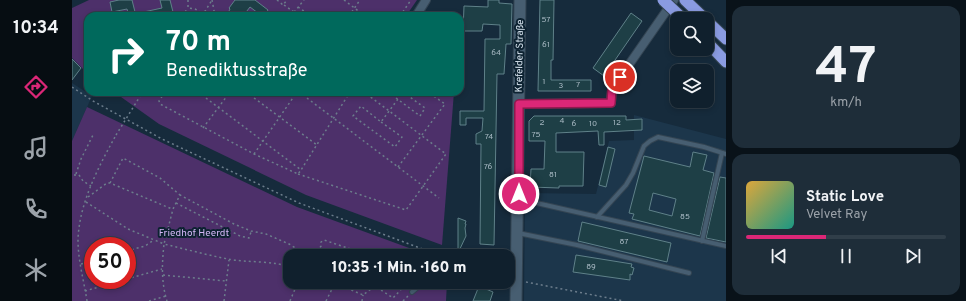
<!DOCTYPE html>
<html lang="de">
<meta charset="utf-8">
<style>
body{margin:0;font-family:Overpass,sans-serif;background:#1e2d39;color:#f1f3f6;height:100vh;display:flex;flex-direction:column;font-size:15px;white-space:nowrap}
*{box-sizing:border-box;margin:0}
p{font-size:13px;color:#9ca3aa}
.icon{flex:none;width:22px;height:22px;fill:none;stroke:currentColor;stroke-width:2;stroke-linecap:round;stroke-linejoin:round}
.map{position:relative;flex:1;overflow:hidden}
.side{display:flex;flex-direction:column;gap:6px;padding:6px;background:#091219;width:240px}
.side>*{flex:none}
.hud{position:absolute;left:12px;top:12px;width:380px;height:84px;border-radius:12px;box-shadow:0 2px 6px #0003,0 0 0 1px #303e49;background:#00695c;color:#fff;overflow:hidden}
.buttons{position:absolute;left:598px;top:12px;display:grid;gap:8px}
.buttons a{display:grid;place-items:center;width:44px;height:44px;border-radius:8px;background:#10202d;box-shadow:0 2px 6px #0003,0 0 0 1px #303e49;font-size:20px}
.speed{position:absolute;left:12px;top:237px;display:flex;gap:8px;font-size:20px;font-weight:700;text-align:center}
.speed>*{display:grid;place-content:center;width:52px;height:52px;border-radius:50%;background:#10202d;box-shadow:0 2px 6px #0003,0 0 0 1px #303e49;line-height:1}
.speed .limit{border:6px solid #d22;background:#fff;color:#111}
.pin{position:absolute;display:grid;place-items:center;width:34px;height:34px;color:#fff;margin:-17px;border:2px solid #fff;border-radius:50%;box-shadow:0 1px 4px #0007}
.me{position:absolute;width:44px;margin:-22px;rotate:0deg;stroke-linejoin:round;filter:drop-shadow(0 0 3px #0008)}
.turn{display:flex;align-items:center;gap:14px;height:84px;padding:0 16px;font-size:18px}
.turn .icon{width:52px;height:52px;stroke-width:2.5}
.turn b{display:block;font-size:28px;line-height:34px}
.side .tile{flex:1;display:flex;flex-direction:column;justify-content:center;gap:6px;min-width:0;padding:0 14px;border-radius:12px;background:#1e2d39}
.side .dial{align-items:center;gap:0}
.dial b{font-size:52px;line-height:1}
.song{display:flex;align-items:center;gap:12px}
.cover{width:48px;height:48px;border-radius:6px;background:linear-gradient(135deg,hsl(40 70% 55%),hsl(170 70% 35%))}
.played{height:4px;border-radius:2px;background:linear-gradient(90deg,#db2777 40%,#303e49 40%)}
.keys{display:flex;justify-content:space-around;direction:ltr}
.trip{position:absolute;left:211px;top:249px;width:232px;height:40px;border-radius:12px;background:#10202d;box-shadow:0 2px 6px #0003,0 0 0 1px #303e49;font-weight:800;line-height:40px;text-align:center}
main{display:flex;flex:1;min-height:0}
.tabs{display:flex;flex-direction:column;width:72px;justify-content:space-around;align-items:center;background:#060d12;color:#9ca3aa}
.tabs .icon{width:28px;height:28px}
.tabs .on{color:#db2777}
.tabs b{font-size:18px;color:#f1f3f6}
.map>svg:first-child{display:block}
.built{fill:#1c364b}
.green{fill:#4d306a;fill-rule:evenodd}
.building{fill:#1e3f46;stroke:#5f8189;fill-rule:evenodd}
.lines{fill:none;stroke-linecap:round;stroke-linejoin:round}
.service-casing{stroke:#344553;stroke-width:6}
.minor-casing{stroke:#344553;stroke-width:10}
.secondary-casing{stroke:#344553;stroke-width:13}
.trunk-casing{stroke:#344553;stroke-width:13}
.path{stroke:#6c7d8c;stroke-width:1.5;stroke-dasharray:2 3;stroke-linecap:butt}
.service{stroke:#475e71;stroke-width:4}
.minor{stroke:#475e71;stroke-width:8}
.secondary{stroke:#475e71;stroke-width:11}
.trunk{stroke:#8a9be1;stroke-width:11}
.trunk-bridge-casing{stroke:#344553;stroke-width:13;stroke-linecap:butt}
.path-bridge{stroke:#6c7d8c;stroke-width:1.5;stroke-dasharray:2 3;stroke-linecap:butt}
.trunk-bridge{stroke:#8a9be1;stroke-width:11}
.route-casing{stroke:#8e194d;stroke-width:10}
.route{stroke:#db2777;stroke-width:7}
.labels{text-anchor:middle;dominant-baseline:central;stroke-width:4;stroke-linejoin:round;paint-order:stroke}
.number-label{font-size:8px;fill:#a8b9c3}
.street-label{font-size:10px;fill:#d6e2ed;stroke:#0d2231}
.park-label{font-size:10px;fill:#d3b6f5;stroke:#0d2231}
</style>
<main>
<nav class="tabs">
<b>10:34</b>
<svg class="icon on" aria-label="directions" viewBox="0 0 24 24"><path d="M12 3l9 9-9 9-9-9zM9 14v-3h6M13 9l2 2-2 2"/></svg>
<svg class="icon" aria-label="music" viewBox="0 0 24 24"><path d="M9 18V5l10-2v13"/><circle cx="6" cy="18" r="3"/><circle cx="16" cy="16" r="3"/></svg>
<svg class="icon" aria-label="phone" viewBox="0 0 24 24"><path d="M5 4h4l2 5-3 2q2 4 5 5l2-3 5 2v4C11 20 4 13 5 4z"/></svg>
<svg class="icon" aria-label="climate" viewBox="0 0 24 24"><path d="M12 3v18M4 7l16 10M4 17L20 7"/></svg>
</nav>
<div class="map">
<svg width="654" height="301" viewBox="0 0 654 301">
<rect width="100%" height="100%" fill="#162b3c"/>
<g class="built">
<polygon points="0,83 20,96 0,141"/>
<polygon points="562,115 654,139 654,301 452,301 453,193 524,194 537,141 562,140"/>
</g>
<g class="green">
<polygon points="17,0 345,0 334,16 16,16 16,74 0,58 0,8"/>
<polygon points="42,92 382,92 370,245 234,195 87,124"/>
<path d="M15,107L225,207L359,256H218V282H375L374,301H0V141ZM21,246H55V280H21Z"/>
</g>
<g class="building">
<polygon points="47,0 60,0 64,16 57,16 55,9 40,12 38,2"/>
<polygon points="88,0 98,0 102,16 67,16 67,13 90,8"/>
<polygon points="163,0 183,0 196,10 192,16 190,16 178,7 171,16 160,16 156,13 158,9 157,8"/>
<polygon points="416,0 427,0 427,3 440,4 439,44 434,44 432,74 425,74 422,245 408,244 409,144 404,144 404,134 410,131 411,118 394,118 394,125 388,125 388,111 412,111 413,39 428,39 428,25 411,24 410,31 391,31 392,6 416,7"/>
<polygon points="468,0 482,0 481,60 479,60 479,80 519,80 519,91 466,91"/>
<polygon points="559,13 570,21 532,76 521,68"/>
<polygon points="0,59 9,68 0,80"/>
<polygon points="462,116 554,116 554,120 570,119 570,130 532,132 532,145 527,145 526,131 484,133 484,152 512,152 511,186 487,186 487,188 458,187 459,169 472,169 473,141 457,141 457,121"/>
<polygon points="536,147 543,149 534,187 527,185"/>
<path d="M621,152L635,155L631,170L642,173L628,236L560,219L562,214L557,213L572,156L618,167ZM581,193L604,199L600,216L577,210Z"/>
<polygon points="648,177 654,178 654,242 634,238"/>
<polygon points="386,218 394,221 393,224 394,224 393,228 394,236 386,253"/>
<polygon points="510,222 599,243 595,262 506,241"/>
<polygon points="504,255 560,264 559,267 562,268 560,275 558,274 558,280 501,272"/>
<polygon points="407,286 421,292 418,301 401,301"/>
</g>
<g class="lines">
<defs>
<g id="service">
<polyline points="447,199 654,246"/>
<polyline points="525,217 554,185 561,173 572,146 578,141 586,137 632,147 654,154"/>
<polyline points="446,233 505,245 617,273"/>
<polyline points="630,241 650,153"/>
<polyline points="436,279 444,280"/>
<polyline points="340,292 352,282"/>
</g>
<g id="minor">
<polyline points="344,16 354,0"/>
<polyline points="447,104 539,103 540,89 602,0"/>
</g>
<polyline id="secondary" points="444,301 448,0"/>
<g id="trunk">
<polyline points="613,0 633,19"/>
<polyline points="635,21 654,39"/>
<polyline points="635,42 654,62"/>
</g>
</defs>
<use href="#service" class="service-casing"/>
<use href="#minor" class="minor-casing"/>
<use href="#secondary" class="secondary-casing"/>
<use href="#trunk" class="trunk-casing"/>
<g class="path">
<polyline points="116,0 116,8 123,9 132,14"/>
<polyline points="140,0 143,16"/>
<polyline points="205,0 211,5 215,0"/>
<polyline points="272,0 293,16"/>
<polyline points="212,5 222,12"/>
<polyline points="226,7 239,16"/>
<polyline points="110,16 116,8"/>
<polyline points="130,16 140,0"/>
<polyline points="181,16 182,15"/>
<polyline points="219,16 232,0"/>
<polyline points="277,16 288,0"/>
<polyline points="328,16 339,0"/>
<polyline points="0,87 21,101 90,139 227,203 364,254 372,256"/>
<polyline points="93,92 87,101 88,104 182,154 226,174 229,170"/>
<polyline points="126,92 229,170 278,92"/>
<polyline points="174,92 245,145"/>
<polyline points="227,92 367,198"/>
<polyline points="316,92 348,116 353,108 331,92"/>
<polyline points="70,93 71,92"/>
<polyline points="309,122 330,137 323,147 281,116 289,106 309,122 326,99"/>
<polyline points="131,128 158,92"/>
<polyline points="182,154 225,92"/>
<polyline points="326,167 373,104 356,92"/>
<polyline points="4,174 9,159 21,135"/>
<polyline points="226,174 334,210 374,154 292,92"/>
<polyline points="2,175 7,175 11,181 19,186"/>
<polyline points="38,183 51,158 88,178 108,195"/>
<polyline points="16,197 35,183 38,183 100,209"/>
<path d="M14,202L56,229L92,244C90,263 89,282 95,301"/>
<polyline points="104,203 168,236 177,238 179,232"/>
<polyline points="55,251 73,246 82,240"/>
<polyline points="243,256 249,246 249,242 252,240 299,256"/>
<polyline points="9,264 21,261"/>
<path d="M218,268C205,260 173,263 156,259C135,255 113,249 92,244L101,209L108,195L162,224L179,231L194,234L217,244L237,256"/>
<polyline points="91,275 154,281"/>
<polyline points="55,279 90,269"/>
<polyline points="261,282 291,295 303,286 321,298 336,282"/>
<polyline points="294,282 303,286"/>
<polyline points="454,282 552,301"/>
<polyline points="13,291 51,280"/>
<path d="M15,301C12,281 6,261 6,240C7,203 27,166 44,135"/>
<polyline points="77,301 94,296"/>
<polyline points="152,301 157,260"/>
<polyline points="218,301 226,282"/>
<polyline points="254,301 263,283"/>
<polyline points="290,301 291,295"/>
<polyline points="331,301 336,296"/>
</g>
<use href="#service" class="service"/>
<use href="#minor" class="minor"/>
<use href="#secondary" class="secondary"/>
<use href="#trunk" class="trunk"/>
<defs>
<polyline id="trunk-bridge" points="591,0 609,17"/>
</defs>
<use href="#trunk-bridge" class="trunk-bridge-casing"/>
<polyline class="path-bridge" points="44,135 70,93"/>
<use href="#trunk-bridge" class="trunk-bridge"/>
</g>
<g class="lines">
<defs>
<polyline id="route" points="447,194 447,104 539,103 540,89 548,77"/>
</defs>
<use href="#route" class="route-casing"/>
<use href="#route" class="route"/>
</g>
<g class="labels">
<g class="number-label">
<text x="474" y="20">57</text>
<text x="474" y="45">61</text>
<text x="424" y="53">64</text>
<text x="472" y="82">1</text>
<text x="506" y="85">7</text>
<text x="489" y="86">3</text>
<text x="490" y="121">4</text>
<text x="470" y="123">2</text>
<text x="545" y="123">12</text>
<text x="502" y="124">6</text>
<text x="521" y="124">10</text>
<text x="464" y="135">75</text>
<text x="417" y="137">74</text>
<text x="416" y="167">76</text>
<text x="481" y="175">81</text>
<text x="613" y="217">85</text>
<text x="552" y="242">87</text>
<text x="519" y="267">89</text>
</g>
<g class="street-label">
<text transform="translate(448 56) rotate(-89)">Krefelder Straße</text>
</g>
<g class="park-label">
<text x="122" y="233">Friedhof Heerdt</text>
</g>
</g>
</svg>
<div class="buttons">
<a><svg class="icon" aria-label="search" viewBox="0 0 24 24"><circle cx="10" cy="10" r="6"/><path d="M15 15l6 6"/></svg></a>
<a><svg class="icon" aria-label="layers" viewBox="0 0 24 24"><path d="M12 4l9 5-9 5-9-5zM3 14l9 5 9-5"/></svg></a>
</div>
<div class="speed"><div class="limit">50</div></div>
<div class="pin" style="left:548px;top:77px;background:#d93025"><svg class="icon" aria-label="arrive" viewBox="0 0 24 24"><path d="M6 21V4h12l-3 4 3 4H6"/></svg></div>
<svg class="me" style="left:447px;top:194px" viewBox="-20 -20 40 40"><circle r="17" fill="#db2777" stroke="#fff" stroke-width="3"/><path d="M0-11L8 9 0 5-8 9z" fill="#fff"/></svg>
<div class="trip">10:35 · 1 Min. · 160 m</div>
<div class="hud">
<div class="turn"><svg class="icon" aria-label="right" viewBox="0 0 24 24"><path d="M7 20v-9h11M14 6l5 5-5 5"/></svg><div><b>70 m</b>Benediktusstraße</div></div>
</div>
</div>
<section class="side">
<div class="tile dial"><b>47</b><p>km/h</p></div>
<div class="tile">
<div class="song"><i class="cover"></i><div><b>Static Love</b><p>Velvet Ray</p></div></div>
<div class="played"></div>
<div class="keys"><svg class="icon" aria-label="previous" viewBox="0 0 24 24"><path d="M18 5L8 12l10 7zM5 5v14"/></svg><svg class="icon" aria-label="pause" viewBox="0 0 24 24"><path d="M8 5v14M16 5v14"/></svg><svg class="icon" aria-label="next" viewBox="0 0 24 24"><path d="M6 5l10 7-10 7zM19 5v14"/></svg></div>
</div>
</section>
</main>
